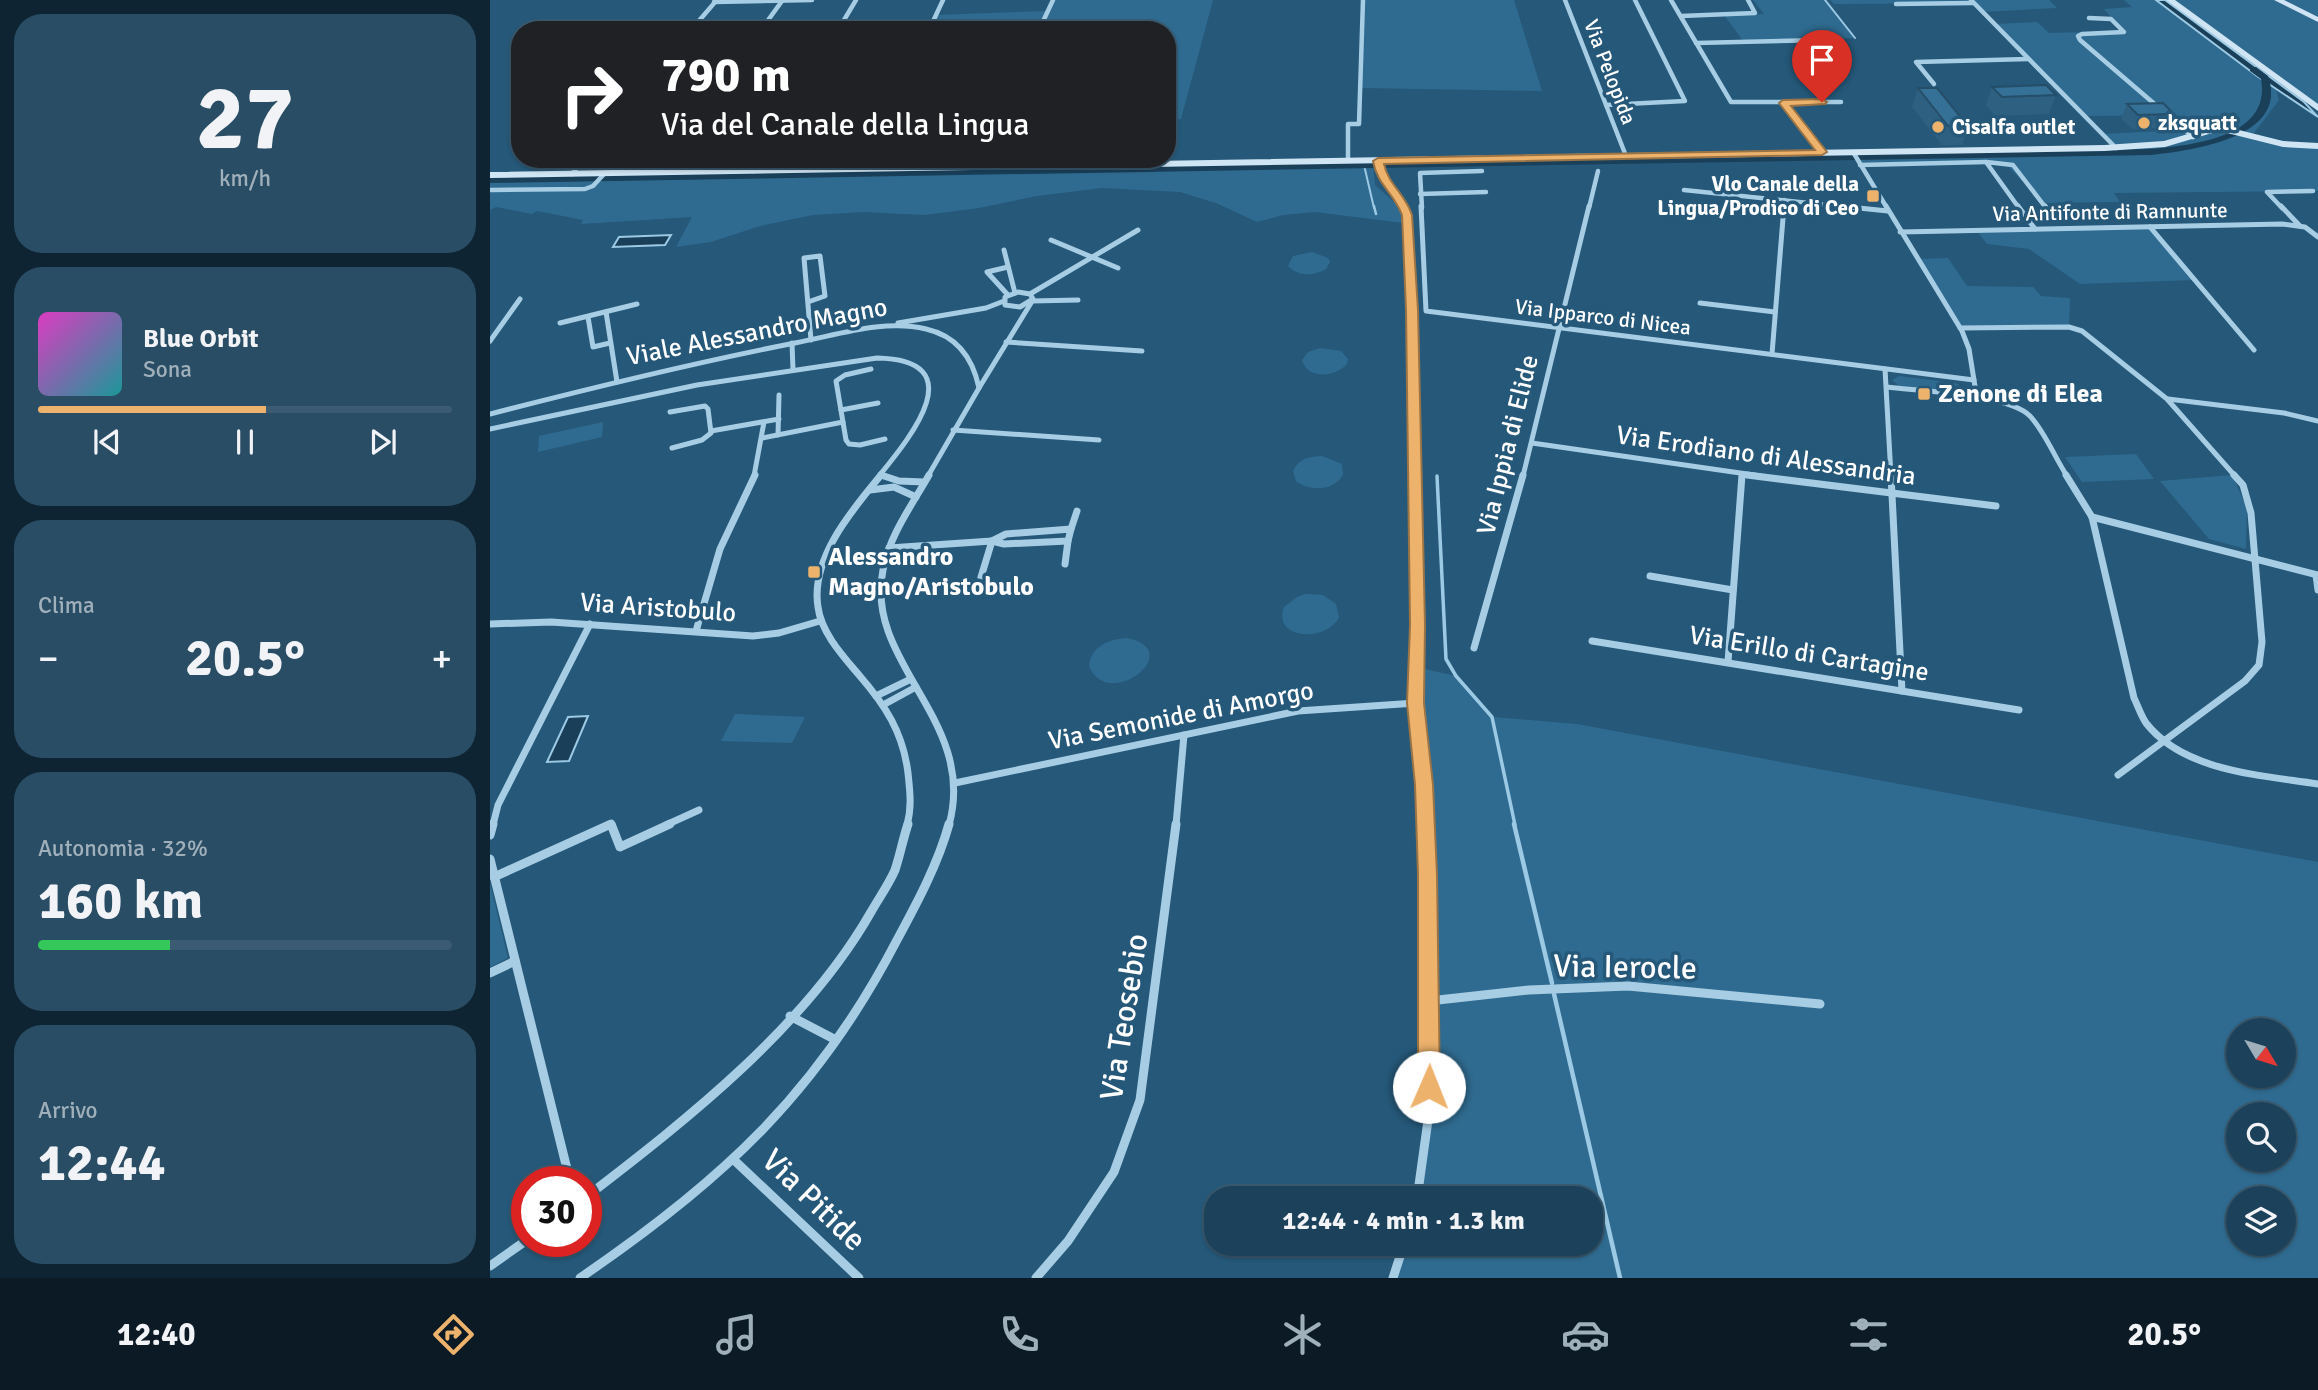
<!DOCTYPE html>
<html lang="it">
<meta charset="utf-8">
<style>
body{margin:0;font-family:Signika,sans-serif;background:#294d64;color:#f1f3f6;height:100vh;display:flex;flex-direction:column;font-size:26px;white-space:nowrap}
*{box-sizing:border-box;margin:0}
p{font-size:23px;color:#a0b0bb}
.icon{flex:none;width:38px;height:38px;fill:none;stroke:currentColor;stroke-width:2;stroke-linecap:round;stroke-linejoin:round}
.map{position:relative;flex:1;overflow:hidden}
.sheet{display:flex;flex-direction:column;gap:14px;padding:14px;background:#0f2432;width:490px}
.sheet>*{flex:none}
.hud{position:absolute;left:21px;top:21px;width:665px;height:147px;border-radius:28px;box-shadow:0 2px 5px #0004,0 0 0 2px #3a5b71;background:#202124;color:#fff;overflow:hidden}
.needle{width:46px;rotate:128deg}
.tools{position:absolute;left:1736px;top:1018px;display:grid;gap:14px}
.tools a{display:grid;place-items:center;width:70px;height:70px;border-radius:50%;background:#1c425b;box-shadow:0 2px 5px #0004,0 0 0 2px #3a5b71;font-size:35px}
.speed{position:absolute;left:21px;top:1166px;display:flex;gap:14px;font-size:35px;font-weight:700;text-align:center}
.speed>*{display:grid;place-content:center;width:91px;height:91px;border-radius:50%;background:#1c425b;box-shadow:0 2px 5px #0004,0 0 0 2px #3a5b71;line-height:1}
.speed .limit{border:10px solid #d22;background:#fff;color:#111}
.pin{position:absolute;display:grid;place-items:center;width:60px;height:60px;color:#fff;margin:-72px -30px;border-radius:50% 50% 50% 0;rotate:-45deg;box-shadow:0 0 7px #0007}
.pin .icon{rotate:45deg}
.me{position:absolute;width:77px;margin:-38px;rotate:1deg;stroke-linejoin:round;filter:drop-shadow(0 0 5px #0008)}
.turn{display:flex;align-items:center;gap:24px;height:147px;padding:0 35px;font-size:32px}
.turn .icon{width:91px;height:91px;stroke-width:2.5}
.turn b{display:block;font-size:49px;line-height:60px}
.big{font-size:52px;font-weight:700;line-height:1.1}
.sheet .card{flex:1;display:flex;flex-direction:column;justify-content:center;gap:10px;min-width:0;padding:0 24px;border-radius:28px;background:#294d64}
.sheet .dial{align-items:center;gap:0}
.dial b{font-size:91px;line-height:1}
.song{display:flex;align-items:center;gap:21px}
.cover{width:84px;height:84px;border-radius:10px;background:linear-gradient(135deg,hsl(310 70% 55%),hsl(180 70% 35%))}
.played{height:7px;border-radius:4px;background:linear-gradient(90deg,#edb26c 55%,#3a5b71 55%)}
.keys{display:flex;justify-content:space-around;direction:ltr}
.heat{display:flex;justify-content:space-between;align-items:center;font-size:38px;direction:ltr}
.charge{height:10px;border-radius:5px;background:linear-gradient(90deg,#34c759 32%,#3a5b71 0)}
.trip{position:absolute;left:714px;top:1186px;width:399px;height:70px;border-radius:28px;background:#1c425b;box-shadow:0 2px 5px #0004,0 0 0 2px #3a5b71;font-weight:700;line-height:70px;text-align:center}
.tab-bar{display:flex;height:112px;justify-content:space-around;align-items:center;background:#0b1a24;color:#a0b0bb}
.tab-bar .icon{width:49px;height:49px}
.tab-bar .selected{color:#edb26c}
.tab-bar b{font-size:32px;color:#f1f3f6}
main{display:flex;flex:1;min-height:0}
.map>svg:first-child{display:block}
.green{fill:#2f6b90;fill-rule:evenodd}
.water{fill:#193f59;stroke:#9cc9e4;stroke-width:2}
.lines{fill:none;stroke-linecap:round;stroke-linejoin:round}
.stream-far3{stroke:#9cc9e4;stroke-width:2}
.stream-far2{stroke:#9cc9e4;stroke-width:2.5}
.stream-far1{stroke:#9cc9e4;stroke-width:3.5}
.stream{stroke:#9cc9e4;stroke-width:4.5}
.canal{fill:#193f59;fill-rule:evenodd}
.street-far3{stroke:#a7cde4;stroke-width:4.5}
.street-far2{stroke:#a7cde4;stroke-width:5}
.street-far1{stroke:#a7cde4;stroke-width:7}
.street{stroke:#a7cde4;stroke-width:9}
.secondary{fill:#d0e5f4;fill-rule:evenodd}
.wall{fill:#2e6081}
.building{fill:#357096;stroke:#254e69;stroke-width:2}
.route{fill:#edb26c;stroke:#9a7446;stroke-width:2}
.poi-dot{fill:#edb26c;stroke:#255879;stroke-width:2.5}
.labels{text-anchor:middle;dominant-baseline:central;stroke-width:7;stroke-linejoin:round;paint-order:stroke}
.far-street-label{font-size:21px;fill:#fff;stroke:#255879}
.far-poi-label{font-size:21px;font-weight:bold;fill:#fff;stroke:#255879;text-anchor:start}
.street-label{font-size:26px;fill:#fff;stroke:#255879}
.poi-label{font-size:26px;font-weight:bold;fill:#fff;stroke:#255879;text-anchor:start}
.near-street-label{font-size:32px;fill:#fff;stroke:#255879}
</style>
<main>
<section class="sheet">
<div class="card dial"><b>27</b><p>km/h</p></div>
<div class="card">
<div class="song"><i class="cover"></i><div><b>Blue Orbit</b><p>Sona</p></div></div>
<div class="played"></div>
<div class="keys"><svg class="icon" aria-label="previous" viewBox="0 0 24 24"><path d="M18 5L8 12l10 7zM5 5v14"/></svg><svg class="icon" aria-label="pause" viewBox="0 0 24 24"><path d="M8 5v14M16 5v14"/></svg><svg class="icon" aria-label="next" viewBox="0 0 24 24"><path d="M6 5l10 7-10 7zM19 5v14"/></svg></div>
</div>
<div class="card"><p>Clima</p>
<div class="heat"><a>−</a><b class="big">20.5°</b><a>+</a></div>
</div>
<div class="card"><p>Autonomia · 32%</p><b class="big">160 km</b><div class="charge"></div></div>
<div class="card"><p>Arrivo</p><b class="big">12:44</b></div>
</section>
<div class="map">
<svg width="1828" height="1278" viewBox="0 0 1828 1278">
<rect width="100%" height="100%" fill="#255879"/>
<g class="green">
<polygon points="563,0 723,0 691,119 677,120 677,30 439,30 446,15 557,11"/>
<polygon points="873,0 1024,0 1052,91 870,88"/>
<polygon points="1263,0 1335,0 1365,38 1254,42 1234,15 1274,14"/>
<polygon points="1340,0 1559,0 1567,8 1492,12 1483,3 1344,4"/>
<polygon points="1634,0 1675,0 1784,82 1789,100 1762,136 1828,146 1828,191 1624,193 1630,202 1553,203 1514,162 1370,165 1363,152 1625,148 1612,134 1693,130 1678,115 1595,116 1504,24 1547,22 1559,33 1633,31 1614,9 1642,7"/>
<polygon points="1680,0 1828,0 1828,108"/>
<polygon points="434,159 569,159 567,166 430,168"/>
<polygon points="877,163 883,164 885,185 913,210 913,223 825,212 793,215 767,222 726,203 690,192 612,188 547,196 489,208 434,215 374,212 323,215 270,226 221,242 186,247 202,217 91,224 93,220 47,211 42,214 6,207 0,210 0,177"/>
<polygon points="1660,227 1705,280 1590,284 1539,249 1497,244 1486,230"/>
<path d="M822,252L838,258L840,262L836,269C824,276 808,277 798,266L803,256Z"/>
<polygon points="1458,258 1477,286 1543,287 1551,296 1580,298 1579,327 1470,328 1427,259"/>
<path d="M830,348L851,351L858,359L857,364C846,377 817,380 812,360L818,352Z"/>
<polygon points="1409,376 1466,383 1474,389 1467,394 1410,387 1402,380"/>
<polygon points="113,422 112,437 48,452 49,436"/>
<polygon points="1646,454 1664,479 1592,482 1575,457"/>
<path d="M832,456L852,464L853,475C843,491 821,492 806,481L803,471C808,459 820,456 832,456Z"/>
<polygon points="1742,475 1757,508 1756,549 1719,539 1670,481"/>
<path d="M815,594L833,595L846,604L849,618C834,643 782,639 794,607L807,597Z"/>
<path d="M637,638C698,650 618,713 599,666C601,646 619,639 637,638Z"/>
<path d="M926,667L966,676L1003,717L1087,724L1828,862V1278H903L914,1244H1101V1199H927L930,1188L940,1036ZM1748,1031H1794V1076H1748ZM1748,1115H1794V1160H1748ZM1748,1199H1794V1244H1748Z"/>
<polygon points="245,714 315,717 302,743 231,741"/>
<polygon points="0,883 18,958 0,967"/>
</g>
<g class="water">
<polygon points="1666,0 1675,0 1814,102 1828,117 1767,76"/>
<polygon points="181,235 175,245 123,247 129,237"/>
<polygon points="98,716 79,761 57,762 78,717"/>
</g>
<g class="lines">
<g class="stream-far3">
<polyline points="1335,0 1365,38"/>
<polyline points="874,165 884,208"/>
</g>
<polyline class="stream-far2" points="884,206 886,214"/>
<polyline class="stream-far1" points="947,476 956,659 966,676 1002,717 1025,825"/>
<g class="stream">
<polyline points="1024,824 1062,983"/>
<polyline points="1064,994 1130,1278"/>
</g>
<path class="canal" d="M1760,67H1766L1778,76C1800,138 1702,150 1662,155L0,183V177L1662,149C1703,145 1782,137 1771,79L1760,71Z"/>
<g class="street-far3">
<polyline points="1075,0 1136,156"/>
<polyline points="1181,0 1241,102 1351,102"/>
<polyline points="1481,0 1626,148"/>
<polyline points="224,2 322,0"/>
<polyline points="1406,4 1483,3"/>
<polyline points="1191,16 1265,13 1258,0"/>
<polyline points="1599,18 1621,19 1634,32 1592,34 1588,36 1590,40 1703,137"/>
<polyline points="201,30 226,1"/>
<polyline points="271,30 292,1"/>
<polyline points="348,30 366,0"/>
<polyline points="439,30 453,0"/>
<polyline points="549,30 563,0"/>
<polyline points="1206,43 1332,40"/>
<polyline points="1444,84 1426,62 1538,59"/>
<polyline points="1293,103 1332,152"/>
<polyline points="1116,105 1195,101 1145,0"/>
<polyline points="1363,152 1397,208"/>
<polyline points="858,161 858,124 869,124 873,0"/>
<polyline points="888,161 892,178 915,208"/>
<polyline points="1370,165 1496,162"/>
<polyline points="374,169 379,159"/>
<polyline points="263,171 270,159"/>
<polyline points="169,172 178,159"/>
<polyline points="82,174 94,159"/>
<polyline points="0,190 95,189 103,186 115,173"/>
<polyline points="1194,190 1366,208"/>
<polyline points="930,194 996,192"/>
<polyline points="932,208 930,173 992,171"/>
<polyline points="1099,208 1108,171"/>
<polyline points="1293,208 1294,200"/>
<polyline points="1529,208 1496,162 1523,165 1556,208"/>
<polyline points="1792,208 1777,192 1823,191"/>
</g>
<g class="street-far2">
<polyline points="914,206 920,270 924,476"/>
<polyline points="931,206 936,311 1484,380"/>
<polyline points="1349,206 1398,211"/>
<polyline points="1396,206 1472,331 1479,349 1487,399"/>
<polyline points="1528,206 1545,229"/>
<polyline points="1791,206 1810,226"/>
<polyline points="1539,219 1558,218 1561,214 1555,206"/>
<polyline points="1660,227 1764,350"/>
<polyline points="1410,232 1792,224 1815,227 1828,237"/>
<polyline points="561,240 628,268"/>
<polyline points="514,250 525,293"/>
<polyline points="518,267 497,272 518,295"/>
<polygon points="528,292 540,294 543,299 530,307 515,305 515,297"/>
<polyline points="540,294 648,230"/>
<polyline points="542,301 588,300"/>
<polyline points="318,302 335,296 330,256 314,258 321,340"/>
<polyline points="1210,303 1285,312"/>
<polyline points="116,312 127,382"/>
<polyline points="98,317 103,347 120,343"/>
<polyline points="70,323 147,304"/>
<polyline points="408,323 496,308 514,301"/>
<polyline points="1470,328 1579,327 1592,331 1677,399 1745,476"/>
<polyline points="0,341 30,299"/>
<polyline points="516,342 652,351"/>
<polyline points="302,343 303,370"/>
<polyline points="1282,354 1294,206"/>
<polyline points="381,369 355,375 346,381 356,440 359,444 370,445 395,439"/>
<polyline points="1395,369 1401,476"/>
<path d="M1397,387C1428,391 1519,394 1540,416C1555,432 1565,458 1577,476"/>
<polyline points="489,388 541,303"/>
<polyline points="1678,399 1794,413 1828,421"/>
<polyline points="351,410 388,403"/>
<polyline points="180,412 215,406 218,409 221,433 212,440 182,448"/>
<path d="M0,414C101,388 203,363 305,343C348,335 393,319 436,329C467,336 483,359 489,388L438,476"/>
<path d="M0,429L207,385L387,358C485,360 419,439 389,476"/>
<polyline points="463,430 609,440"/>
<polyline points="221,431 289,419"/>
<polyline points="288,435 289,395"/>
<polyline points="272,438 353,422"/>
<polyline points="1042,443 1271,476"/>
<polyline points="391,475 395,476"/>
<polyline points="264,476 274,422"/>
<polyline points="1033,476 1099,206"/>
</g>
<g class="street-far1">
<path d="M391,475C363,509 320,558 328,607C331,632 352,655 369,675C395,705 413,732 418,773C420,792 422,807 417,825"/>
<polyline points="391,475 409,481 434,482"/>
<path d="M439,475C422,505 399,536 393,570C374,664 488,720 459,825"/>
<polyline points="924,475 926,703 935,825"/>
<polyline points="1257,475 1506,506"/>
<polyline points="1401,475 1412,691"/>
<path d="M1576,475L1602,517L1644,698C1648,706 1651,716 1656,723C1694,772 1772,775 1828,784"/>
<polyline points="380,490 404,487 426,497"/>
<polyline points="1602,517 1828,575"/>
<polyline points="581,529 587,511"/>
<polygon points="581,529 578,541 514,544 502,541 516,534"/>
<polyline points="399,548 502,541"/>
<polyline points="575,564 578,541"/>
<polyline points="1826,575 1828,590"/>
<polyline points="1160,576 1243,590"/>
<polyline points="491,577 502,541"/>
<polyline points="0,624 61,622 263,636 289,633 330,621"/>
<polyline points="206,631 230,549 265,475"/>
<polyline points="1102,641 1529,710"/>
<polyline points="984,648 1033,475"/>
<polyline points="1238,662 1252,475"/>
<polyline points="386,696 421,679"/>
<polyline points="393,705 426,687"/>
<polyline points="1628,775 1755,681 1769,665 1772,642 1761,513 1753,485 1744,475"/>
<polyline points="465,783 808,711 926,703"/>
<polyline points="3,825 8,805 100,624"/>
<polyline points="118,825 122,825"/>
<polyline points="176,825 209,810"/>
<polyline points="686,825 694,735"/>
</g>
<g class="street">
<polyline points="0,835 3,824"/>
<polyline points="0,859 80,1181"/>
<polyline points="4,877 121,824 130,847 180,824"/>
<polyline points="0,973 25,961"/>
<polyline points="939,1001 1039,990 1138,986 1330,1004"/>
<polyline points="300,1016 346,1040"/>
<polyline points="244,1160 369,1278"/>
<path d="M96,1197C199,1118 316,1026 381,912C389,898 399,884 405,870C410,855 413,839 418,824"/>
<polyline points="927,1199 939,1113 935,824"/>
<polyline points="0,1266 37,1240"/>
<path d="M90,1278C231,1182 327,1094 407,940C427,903 448,864 459,824"/>
<polyline points="546,1278 578,1241 624,1172 650,1100 686,824"/>
<polyline points="903,1278 914,1244"/>
</g>
<g class="secondary">
<polygon points="1676,0 1685,0 1828,104 1828,111"/>
<polygon points="1784,0 1794,0 1828,17 1828,22"/>
<polygon points="1729,125 1793,141 1828,143 1828,149 1793,147 1729,131 1675,147 1615,151 0,178 0,172 1615,145 1674,141"/>
</g>
</g>
<g class="wall">
<polygon points="1502,87 1566,95 1559,114 1505,116 1496,105"/>
<polygon points="1428,88 1478,126 1472,145 1452,145 1422,107"/>
<polygon points="1637,104 1684,114 1677,128 1642,129 1631,118"/>
</g>
<g class="building">
<polygon points="1556,85 1566,95 1512,97 1502,87"/>
<polygon points="1428,88 1447,88 1478,126 1458,126"/>
<polygon points="1673,103 1684,114 1648,115 1637,104"/>
</g>
<path class="route" d="M1332,99L1337,102L1335,104L1301,106L1337,152L1332,155L894,164C898,184 916,195 922,215L928,310L935,625L934,703L943,785L947,875L950,1087L947,1095L939,1098L932,1095L928,1087V875L925,785L917,703L920,625L916,310L912,215C904,193 887,185 883,161L888,158L1325,150L1289,103L1293,100Z"/>
<g class="poi-dot">
<circle cx="1654" cy="123" r="7"/>
<circle cx="1448" cy="127" r="7"/>
<rect x="1376" y="189" width="14" height="14" rx="3.5"/>
<rect x="1427" y="387" width="14" height="14" rx="3.5"/>
<rect x="317" y="565" width="14" height="14" rx="3.5"/>
</g>
<g class="labels">
<g class="far-street-label">
<text transform="translate(1120 72) rotate(69)">Via Pelopida</text>
<text transform="translate(1620 212) rotate(-1)">Via Antifonte di Ramnunte</text>
<text transform="translate(1113 317) rotate(7)">Via Ipparco di Nicea</text>
</g>
<g class="far-poi-label">
<text x="1668" y="123">zksquatt</text>
<text x="1462" y="127">Cisalfa outlet</text>
<text x="1369" y="184" text-anchor="end">Vlo Canale della<tspan x="1369" dy="24">Lingua/Prodico di Ceo</tspan></text>
</g>
<g class="street-label">
<text transform="translate(267 332) rotate(-11)">Viale Alessandro Magno</text>
<text transform="translate(1018 445) rotate(-76)">Via Ippia di Elide</text>
<text transform="translate(1276 456) rotate(8)">Via Erodiano di Alessandria</text>
<text transform="translate(168 608) rotate(4)">Via Aristobulo</text>
<text transform="translate(1319 654) rotate(9)">Via Erillo di Cartagine</text>
<text transform="translate(691 716) rotate(-11)">Via Semonide di Amorgo</text>
</g>
<g class="poi-label">
<text x="1448" y="394">Zenone di Elea</text>
<text x="338" y="557">Alessandro<tspan x="338" dy="30">Magno/Aristobulo</tspan></text>
</g>
<g class="near-street-label">
<text transform="translate(1135 967) rotate(1)">Via Ierocle</text>
<text transform="translate(634 1017) rotate(-81)">Via Teosebio</text>
<text transform="translate(324 1200) rotate(44)">Via Pitide</text>
</g>
</g>
</svg>
<div class="tools">
<a><svg class="needle" viewBox="-14 -14 28 28"><path d="M0-13l5 13h-10z" fill="#e53935"/><path d="M0 13l5-13h-10z" fill="#a0b0bb"/></svg></a>
<a><svg class="icon" aria-label="search" viewBox="0 0 24 24"><circle cx="10" cy="10" r="6"/><path d="M15 15l6 6"/></svg></a>
<a><svg class="icon" aria-label="layers" viewBox="0 0 24 24"><path d="M12 4l9 5-9 5-9-5zM3 14l9 5 9-5"/></svg></a>
</div>
<div class="speed"><div class="limit">30</div></div>
<div class="pin" style="left:1332px;top:102px;background:#d93025"><svg class="icon" aria-label="arrive" viewBox="0 0 24 24"><path d="M6 21V4h12l-3 4 3 4H6"/></svg></div>
<svg class="me" style="left:939px;top:1087px" viewBox="-20 -20 40 40"><circle r="19" fill="#fff"/><path d="M0-13L10 11 0 6-10 11z" fill="#edb26c"/></svg>
<div class="trip">12:44 · 4 min · 1.3 km</div>
<div class="hud">
<div class="turn"><svg class="icon" aria-label="right" viewBox="0 0 24 24"><path d="M7 20v-9h11M14 6l5 5-5 5"/></svg><div><b>790 m</b>Via del Canale della Lingua</div></div>
</div>
</div>
</main>
<nav class="tab-bar">
<b>12:40</b>
<svg class="icon selected" aria-label="directions" viewBox="0 0 24 24"><path d="M12 3l9 9-9 9-9-9zM9 14v-3h6M13 9l2 2-2 2"/></svg>
<svg class="icon" aria-label="music" viewBox="0 0 24 24"><path d="M9 18V5l10-2v13"/><circle cx="6" cy="18" r="3"/><circle cx="16" cy="16" r="3"/></svg>
<svg class="icon" aria-label="phone" viewBox="0 0 24 24"><path d="M5 4h4l2 5-3 2q2 4 5 5l2-3 5 2v4C11 20 4 13 5 4z"/></svg>
<svg class="icon" aria-label="climate" viewBox="0 0 24 24"><path d="M12 3v18M4 7l16 10M4 17L20 7"/></svg>
<svg class="icon" aria-label="car" viewBox="0 0 24 24"><path d="M5 17H2v-5l4-1 3-4h7l3 4 3 1v5h-3M9 17h6M6 11h13"/><circle cx="7" cy="17" r="2"/><circle cx="17" cy="17" r="2"/></svg>
<svg class="icon" aria-label="filters" viewBox="0 0 24 24"><path d="M4 7h16M4 17h16"/><circle cx="9" cy="7" r="2"/><circle cx="15" cy="17" r="2"/></svg>
<b>20.5°</b>
</nav>
